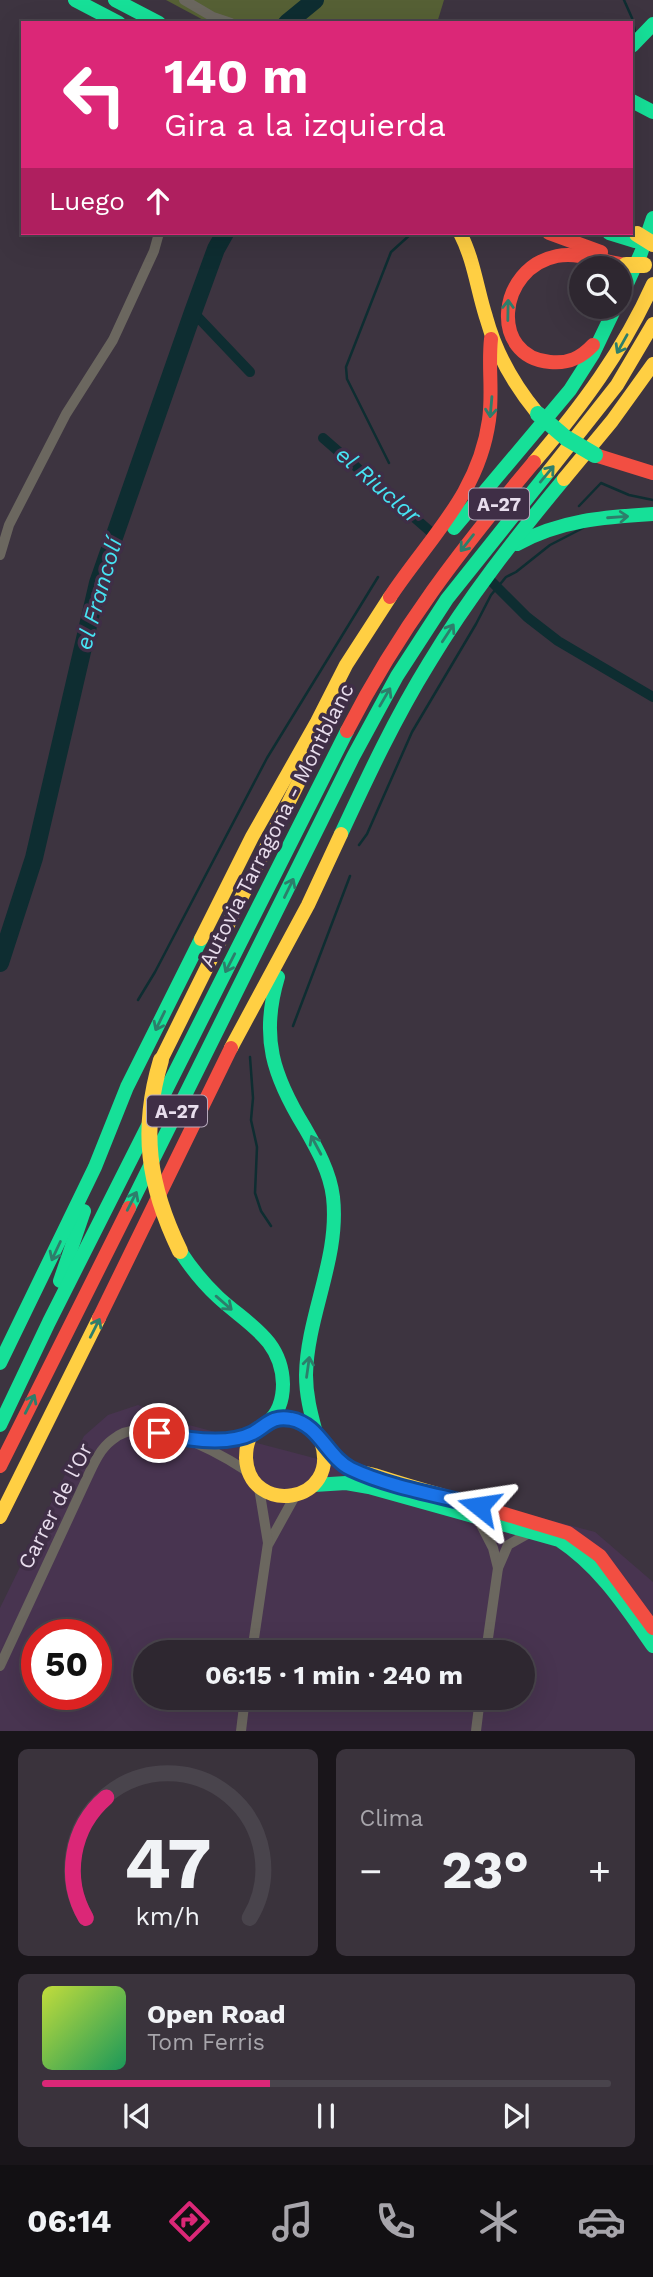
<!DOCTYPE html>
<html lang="es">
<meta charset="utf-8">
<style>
body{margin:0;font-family:"Work Sans",sans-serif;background:#3a333c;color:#f1f3f6;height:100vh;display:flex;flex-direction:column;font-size:26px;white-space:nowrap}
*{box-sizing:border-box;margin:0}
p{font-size:23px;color:#a7a5ab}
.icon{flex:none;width:38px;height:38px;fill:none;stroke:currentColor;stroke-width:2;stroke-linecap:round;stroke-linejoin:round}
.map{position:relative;height:1731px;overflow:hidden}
.details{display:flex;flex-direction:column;gap:18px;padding:18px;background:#19151a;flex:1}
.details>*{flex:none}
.top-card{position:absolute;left:21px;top:21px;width:612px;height:214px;border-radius:0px;box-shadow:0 7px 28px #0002,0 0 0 2px #49444c;background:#db2777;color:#fff;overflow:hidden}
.buttons{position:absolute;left:569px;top:256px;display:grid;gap:14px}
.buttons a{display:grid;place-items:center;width:63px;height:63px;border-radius:50%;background:#2e2730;box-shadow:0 7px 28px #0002,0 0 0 2px #49444c;font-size:35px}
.speed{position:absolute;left:21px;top:1619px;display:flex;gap:14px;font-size:35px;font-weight:700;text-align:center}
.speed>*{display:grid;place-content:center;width:91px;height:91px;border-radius:50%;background:#2e2730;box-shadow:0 7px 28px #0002,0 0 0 2px #49444c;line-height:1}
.speed .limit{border:10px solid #d22;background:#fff;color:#111}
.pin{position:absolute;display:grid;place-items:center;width:60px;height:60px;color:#fff;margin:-30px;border:4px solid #fff;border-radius:50%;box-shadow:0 2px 7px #0007}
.me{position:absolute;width:77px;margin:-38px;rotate:285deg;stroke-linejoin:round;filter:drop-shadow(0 0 5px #0008)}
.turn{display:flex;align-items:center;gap:24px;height:147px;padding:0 28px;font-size:32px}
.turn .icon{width:91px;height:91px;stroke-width:2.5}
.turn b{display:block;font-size:49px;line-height:60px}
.then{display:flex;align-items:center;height:66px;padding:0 28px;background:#0003;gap:14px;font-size:26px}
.big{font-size:52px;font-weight:700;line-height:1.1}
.details .card{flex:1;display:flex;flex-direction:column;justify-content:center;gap:10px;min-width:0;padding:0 24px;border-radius:10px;background:#3a333c}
.details .dial{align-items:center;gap:0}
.dial svg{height:182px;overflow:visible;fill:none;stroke:#49444c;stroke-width:7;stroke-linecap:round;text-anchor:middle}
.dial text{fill:#f1f3f6;stroke:none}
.song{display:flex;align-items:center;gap:21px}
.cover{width:84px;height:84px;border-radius:10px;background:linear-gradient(135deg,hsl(70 70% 55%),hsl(150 70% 35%))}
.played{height:7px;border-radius:4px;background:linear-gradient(90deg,#db2777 40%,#49444c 40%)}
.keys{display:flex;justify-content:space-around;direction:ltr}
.heat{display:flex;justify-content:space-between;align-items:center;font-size:38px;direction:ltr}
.details .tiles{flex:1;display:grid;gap:18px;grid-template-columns:1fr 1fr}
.card:last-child{grid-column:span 2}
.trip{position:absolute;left:133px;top:1640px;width:402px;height:70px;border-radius:35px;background:#2e2730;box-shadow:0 7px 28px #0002,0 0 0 2px #49444c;font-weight:700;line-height:70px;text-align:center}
.menu{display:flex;height:112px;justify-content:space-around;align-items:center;background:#121013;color:#a7a5ab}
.menu .icon{width:49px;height:49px}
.menu .current{color:#db2777}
.menu b{font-size:32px;color:#f1f3f6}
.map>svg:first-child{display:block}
.built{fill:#483450;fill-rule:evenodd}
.green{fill:#566035}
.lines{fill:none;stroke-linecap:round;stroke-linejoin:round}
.stream{stroke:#0e2d31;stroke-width:2.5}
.canal{stroke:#0e2d31;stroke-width:10}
.river{stroke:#0e2d31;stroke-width:18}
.street{stroke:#6b675f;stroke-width:10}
.fast{stroke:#16e098;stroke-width:14}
.slow{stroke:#ffcf43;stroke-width:14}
.jam{stroke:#f24e42;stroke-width:14}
.fast-bridge{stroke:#16e098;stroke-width:16}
.slow-bridge{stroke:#ffcf43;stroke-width:16}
.oneway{stroke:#2d7e6b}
.route-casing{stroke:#114b97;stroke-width:18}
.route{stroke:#1a73e8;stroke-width:12}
.labels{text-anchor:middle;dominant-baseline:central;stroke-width:7;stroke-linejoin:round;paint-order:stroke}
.shield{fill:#3f2e46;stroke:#b5a8bb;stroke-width:2}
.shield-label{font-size:19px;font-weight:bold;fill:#e8dded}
.street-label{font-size:21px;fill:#e8dded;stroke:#3f2e46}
.water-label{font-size:23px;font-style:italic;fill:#47e3f3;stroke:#3f2e46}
</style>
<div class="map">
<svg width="653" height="1731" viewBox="0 0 653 1731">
<rect width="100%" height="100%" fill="#3d3440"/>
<path class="built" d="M138,1405L185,1424L595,1532L653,1582V1731H0V1608L84,1436L108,1415ZM37,1634H96V1694H37ZM145,1652H523V1698H145Z"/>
<polygon class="green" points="166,0 444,0 437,23 209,23"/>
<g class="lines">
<g class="stream">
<polyline points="624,0 632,18 635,31 632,33"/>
<polyline points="389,463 347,379 346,367 391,252 412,233"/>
<polyline points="579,506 601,483 629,495 653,500"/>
<polyline points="359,845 367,834 412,732 476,624 491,595 506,577 516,572 550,545 583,528"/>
<polyline points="138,1000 155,972 267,758 378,577"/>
<polyline points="293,1026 350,876"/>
<polyline points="250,1057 253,1098 251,1120 257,1147 255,1193 261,1211 271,1226"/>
</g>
<g class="canal">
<polyline points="193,312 250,372"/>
<polyline points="323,438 432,533"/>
<polyline points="492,582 527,617 558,641 653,697"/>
</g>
<g class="river">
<polyline points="287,23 315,0"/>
<polyline points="0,963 34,858 98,583 193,312 216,249 225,233"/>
</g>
<g class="street">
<polyline points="184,0 213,17 231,23"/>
<polyline points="0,555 9,525 66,414 113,340 154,251 159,233"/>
<polyline points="197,1440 214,1440 254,1433"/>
<polyline points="477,1517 493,1548 498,1568"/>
<polyline points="269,1543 295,1496"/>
<polyline points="252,1652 268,1543 259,1488"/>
<polyline points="486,1652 498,1568 508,1545 531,1532"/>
<path d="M0,1666L88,1476C94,1463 100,1449 112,1440C145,1411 216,1451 247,1471"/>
<polyline points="241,1731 245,1698"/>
<polyline points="476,1731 480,1698"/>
</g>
<g class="fast">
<polyline points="75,0 119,23"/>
<polyline points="115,0 159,23"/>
<polyline points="632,46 653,24"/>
<polyline points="632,101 653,112"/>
<polyline points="609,233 635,241"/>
<polyline points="620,299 641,253 653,218"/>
<polyline points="454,528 570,390 593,354 616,306"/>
<path d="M517,544C561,520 604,517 653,514"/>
<path d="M341,834C368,776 395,718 429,663C468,598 515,538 564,479"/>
<path d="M278,977C260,1037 273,1076 305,1128C317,1149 330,1172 333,1197C340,1258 307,1315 306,1375C306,1396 311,1414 316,1433"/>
<polyline points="129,1208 353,757 397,676 447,599 549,471"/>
<path d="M180,1251C191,1268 203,1283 218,1297C247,1324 282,1339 283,1384C283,1400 279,1413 267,1423"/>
<polyline points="60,1281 84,1211"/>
<polyline points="0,1363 95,1167 127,1087 201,939"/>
<polyline points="0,1425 49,1322 347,731"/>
<path d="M314,1485L346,1483L369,1487L559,1540C600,1567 625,1606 653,1646"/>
</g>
<g class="slow">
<path d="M460,233C474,260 477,289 486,317C496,354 514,385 538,414"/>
<path d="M534,462C581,407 623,351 653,284"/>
<polyline points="549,471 617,385 653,324"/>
<polyline points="564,479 612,421 653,364"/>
<polyline points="201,939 252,837 317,722 346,665 390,597"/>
<polyline points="231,1048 308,905 341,834"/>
<polyline points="161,1060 320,739"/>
<path d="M321,1441C342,1504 249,1517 246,1458C246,1450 247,1440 253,1433C260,1426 272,1420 282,1419C316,1415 323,1454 348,1467C356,1472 366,1473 374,1475C396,1482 419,1489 441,1495"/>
<polyline points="0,1517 99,1318"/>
</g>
<g class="jam">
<polyline points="549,233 601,252"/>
<path d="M593,345C581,358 568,364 550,362C489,357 497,268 557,256C579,252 604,262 626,265"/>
<polyline points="595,455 653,473"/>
<path d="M390,597C429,538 479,494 489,420C493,393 488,366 491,339"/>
<path d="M347,731C399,629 461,549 534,462"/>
<polyline points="99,1318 231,1048"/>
<polyline points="0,1466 129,1208"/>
<polyline points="441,1495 568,1533 600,1556 653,1628"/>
</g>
<polyline class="fast-bridge" points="538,414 566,438 595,455"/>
<g class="slow-bridge">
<polyline points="637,234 653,244"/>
<polyline points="626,265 644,265"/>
<path d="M161,1060C140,1130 148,1185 180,1251"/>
</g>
</g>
<defs><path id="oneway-shaft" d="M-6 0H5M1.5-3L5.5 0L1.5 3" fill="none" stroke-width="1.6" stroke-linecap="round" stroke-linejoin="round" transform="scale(1.75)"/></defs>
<g class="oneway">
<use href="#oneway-shaft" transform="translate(508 310) rotate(-89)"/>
<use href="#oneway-shaft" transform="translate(622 344) rotate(119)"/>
<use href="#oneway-shaft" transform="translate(491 407) rotate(95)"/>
<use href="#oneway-shaft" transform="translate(547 474) rotate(-50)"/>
<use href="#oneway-shaft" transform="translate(618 517) rotate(-4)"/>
<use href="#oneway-shaft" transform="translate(467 543) rotate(128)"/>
<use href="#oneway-shaft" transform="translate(448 633) rotate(-57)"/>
<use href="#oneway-shaft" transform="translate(385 697) rotate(-60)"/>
<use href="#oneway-shaft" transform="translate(289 888) rotate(-64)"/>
<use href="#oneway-shaft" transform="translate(230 963) rotate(117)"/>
<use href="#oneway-shaft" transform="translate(160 1021) rotate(116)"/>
<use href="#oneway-shaft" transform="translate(316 1145) rotate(-118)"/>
<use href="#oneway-shaft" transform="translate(132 1201) rotate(-63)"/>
<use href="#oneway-shaft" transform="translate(56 1251) rotate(115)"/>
<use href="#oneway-shaft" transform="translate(224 1303) rotate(41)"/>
<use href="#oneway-shaft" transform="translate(95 1328) rotate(-63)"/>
<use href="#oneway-shaft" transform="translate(308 1367) rotate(-82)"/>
<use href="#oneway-shaft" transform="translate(30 1404) rotate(-63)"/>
</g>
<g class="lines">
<defs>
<path id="route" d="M159,1433C185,1439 228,1446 253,1433C266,1426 272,1415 291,1419C319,1424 327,1457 351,1469C389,1487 438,1495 479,1506"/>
</defs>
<use href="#route" class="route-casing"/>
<use href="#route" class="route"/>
</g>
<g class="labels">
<g class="shield">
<rect x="469" y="488.5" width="60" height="31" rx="5"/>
<rect x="147" y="1095.5" width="60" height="31" rx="5"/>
</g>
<g class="shield-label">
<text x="499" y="504">A-27</text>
<text x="177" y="1111">A-27</text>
</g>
<g class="street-label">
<text transform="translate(276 825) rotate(-63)">Autovia Tarragona - Montblanc</text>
<text transform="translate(55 1506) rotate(-63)">Carrer de l'Or</text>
</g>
<g class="water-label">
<text transform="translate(378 485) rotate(41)">el Riuclar</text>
<text transform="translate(99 594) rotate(-74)">el Francolí</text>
</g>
</g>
</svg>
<div class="buttons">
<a><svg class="icon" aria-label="search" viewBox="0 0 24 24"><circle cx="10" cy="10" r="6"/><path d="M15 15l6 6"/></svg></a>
</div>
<div class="speed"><div class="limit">50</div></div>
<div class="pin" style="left:159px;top:1433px;background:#d93025"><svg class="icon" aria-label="arrive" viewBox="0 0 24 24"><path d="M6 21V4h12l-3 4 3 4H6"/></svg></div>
<svg class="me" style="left:479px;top:1506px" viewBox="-20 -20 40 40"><path d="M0-17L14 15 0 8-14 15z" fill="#1a73e8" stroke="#fff" stroke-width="4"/></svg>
<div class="trip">06:15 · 1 min · 240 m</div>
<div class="top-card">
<div class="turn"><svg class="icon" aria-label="left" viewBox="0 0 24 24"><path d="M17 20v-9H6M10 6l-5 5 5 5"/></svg><div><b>140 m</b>Gira a la izquierda</div></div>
<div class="then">Luego<svg class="icon" aria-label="ahead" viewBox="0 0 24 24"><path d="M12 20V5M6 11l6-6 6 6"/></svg></div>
</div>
</div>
<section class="details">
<div class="tiles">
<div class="card dial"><svg viewBox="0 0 100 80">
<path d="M14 69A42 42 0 1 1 86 69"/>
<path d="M14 69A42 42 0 0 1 23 16" stroke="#db2777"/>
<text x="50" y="56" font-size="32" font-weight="700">47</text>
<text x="50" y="72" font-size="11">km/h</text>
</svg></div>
<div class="card"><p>Clima</p>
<div class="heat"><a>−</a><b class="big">23°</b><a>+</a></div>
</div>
<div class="card">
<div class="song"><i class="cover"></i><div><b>Open Road</b><p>Tom Ferris</p></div></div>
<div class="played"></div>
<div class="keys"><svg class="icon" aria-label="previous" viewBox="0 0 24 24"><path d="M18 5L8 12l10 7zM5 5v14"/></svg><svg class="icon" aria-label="pause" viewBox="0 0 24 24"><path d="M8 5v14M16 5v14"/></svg><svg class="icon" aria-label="next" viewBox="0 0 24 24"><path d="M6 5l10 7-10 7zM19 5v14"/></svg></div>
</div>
</div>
</section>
<nav class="menu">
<b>06:14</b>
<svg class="icon current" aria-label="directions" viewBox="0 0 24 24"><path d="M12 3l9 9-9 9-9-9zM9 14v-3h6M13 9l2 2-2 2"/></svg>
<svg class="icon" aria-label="music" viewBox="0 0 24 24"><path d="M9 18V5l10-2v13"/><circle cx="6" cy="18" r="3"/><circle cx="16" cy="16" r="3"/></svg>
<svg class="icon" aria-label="phone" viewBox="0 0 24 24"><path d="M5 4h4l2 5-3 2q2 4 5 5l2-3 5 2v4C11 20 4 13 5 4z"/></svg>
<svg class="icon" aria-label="climate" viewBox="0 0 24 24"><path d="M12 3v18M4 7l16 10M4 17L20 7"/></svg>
<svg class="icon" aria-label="car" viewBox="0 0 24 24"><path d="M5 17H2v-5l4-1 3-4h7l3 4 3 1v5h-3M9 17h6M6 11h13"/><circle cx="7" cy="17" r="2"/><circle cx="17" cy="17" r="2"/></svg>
</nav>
